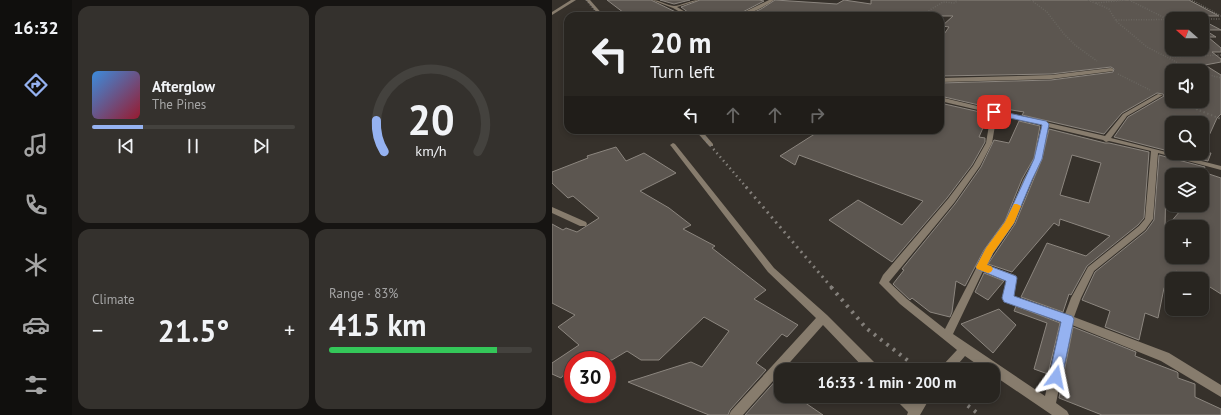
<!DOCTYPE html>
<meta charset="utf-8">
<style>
body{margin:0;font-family:"PT Sans",sans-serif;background:#34312d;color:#f1f3f6;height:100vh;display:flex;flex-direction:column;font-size:15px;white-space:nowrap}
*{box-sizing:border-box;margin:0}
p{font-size:13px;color:#a5a5a5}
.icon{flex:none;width:22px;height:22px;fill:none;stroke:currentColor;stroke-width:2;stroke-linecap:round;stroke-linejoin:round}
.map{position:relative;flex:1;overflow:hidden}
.sheet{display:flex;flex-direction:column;gap:6px;padding:6px;background:#161412;width:480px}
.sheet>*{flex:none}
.guide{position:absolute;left:12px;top:12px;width:380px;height:122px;border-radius:12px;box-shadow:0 2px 6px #0003,0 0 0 1px #44423e;background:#282520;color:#f1f3f6;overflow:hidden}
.needle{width:26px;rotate:291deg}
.controls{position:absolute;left:613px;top:12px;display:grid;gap:8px}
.controls a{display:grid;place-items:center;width:44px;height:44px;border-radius:8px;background:#282520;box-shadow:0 2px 6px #0003,0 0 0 1px #44423e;font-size:20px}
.speed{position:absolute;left:12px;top:351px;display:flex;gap:8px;font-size:20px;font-weight:700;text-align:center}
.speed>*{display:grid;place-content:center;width:52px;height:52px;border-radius:50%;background:#282520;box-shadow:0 2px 6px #0003,0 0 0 1px #44423e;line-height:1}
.speed .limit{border:6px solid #d22;background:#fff;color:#111}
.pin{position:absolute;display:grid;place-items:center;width:34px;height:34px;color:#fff;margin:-17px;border-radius:8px;box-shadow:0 2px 6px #0006}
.me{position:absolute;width:44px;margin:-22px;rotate:12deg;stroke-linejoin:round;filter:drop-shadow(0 0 3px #0008)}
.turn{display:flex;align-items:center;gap:14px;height:84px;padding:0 20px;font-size:18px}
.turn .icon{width:52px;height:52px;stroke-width:2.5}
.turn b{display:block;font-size:28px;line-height:34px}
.lanes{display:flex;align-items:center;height:38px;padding:0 20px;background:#0003;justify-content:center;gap:20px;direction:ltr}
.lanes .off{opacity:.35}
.big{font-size:30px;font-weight:700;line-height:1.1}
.sheet .card{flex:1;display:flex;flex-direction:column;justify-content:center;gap:6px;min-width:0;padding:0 14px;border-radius:12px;background:#34312d}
.sheet .dial{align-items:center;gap:0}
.dial svg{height:104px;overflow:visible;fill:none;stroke:#44423e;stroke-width:7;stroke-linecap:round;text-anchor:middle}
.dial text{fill:#f1f3f6;stroke:none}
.song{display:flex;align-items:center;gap:12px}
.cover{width:48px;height:48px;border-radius:6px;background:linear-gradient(135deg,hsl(210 70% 55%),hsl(350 70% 35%))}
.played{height:4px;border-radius:2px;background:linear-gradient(90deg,#95b2f1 25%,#44423e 25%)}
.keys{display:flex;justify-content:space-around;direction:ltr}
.heat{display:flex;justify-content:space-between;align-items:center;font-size:22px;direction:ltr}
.charge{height:6px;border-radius:3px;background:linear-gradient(90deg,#34c759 83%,#44423e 0)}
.sheet .tiles{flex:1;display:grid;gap:6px;grid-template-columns:repeat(2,1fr)}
.trip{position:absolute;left:222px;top:363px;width:226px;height:40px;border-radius:12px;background:#282520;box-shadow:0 2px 6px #0003,0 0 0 1px #44423e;font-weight:700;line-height:40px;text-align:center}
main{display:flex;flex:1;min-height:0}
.tabs{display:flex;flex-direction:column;width:72px;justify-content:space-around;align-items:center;background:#100f0d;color:#a5a5a5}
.tabs .icon{width:28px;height:28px}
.tabs .active{color:#95b2f1}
.tabs b{font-size:18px;color:#f1f3f6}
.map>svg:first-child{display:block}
.building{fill:#5c5650;stroke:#8c867f;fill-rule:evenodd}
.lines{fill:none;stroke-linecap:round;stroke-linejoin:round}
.path-far1{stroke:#69655f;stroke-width:1.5;stroke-dasharray:1 1.5;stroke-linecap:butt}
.path{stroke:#69655f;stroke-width:2;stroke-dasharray:1.5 2.5;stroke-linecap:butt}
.minor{fill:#877c6d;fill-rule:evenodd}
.rail-far3{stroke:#837f7a;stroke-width:1.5;stroke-dasharray:1 2;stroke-linecap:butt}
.rail-far2{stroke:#837f7a;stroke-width:2.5;stroke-dasharray:1.5 3.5;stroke-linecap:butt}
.rail-far1{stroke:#837f7a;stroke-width:3;stroke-dasharray:2 4.5;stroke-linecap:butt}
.rail{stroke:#837f7a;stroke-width:4;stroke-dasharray:2.5 5.5;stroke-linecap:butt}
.route{fill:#95b2f1;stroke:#61749d}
.slow{fill:#f59e0b}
</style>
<main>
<nav class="tabs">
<b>16:32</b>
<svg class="icon active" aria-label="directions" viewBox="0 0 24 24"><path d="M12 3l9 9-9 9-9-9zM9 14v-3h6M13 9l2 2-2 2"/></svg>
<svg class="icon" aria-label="music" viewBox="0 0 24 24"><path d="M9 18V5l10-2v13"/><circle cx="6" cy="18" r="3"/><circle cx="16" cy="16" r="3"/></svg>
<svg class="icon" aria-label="phone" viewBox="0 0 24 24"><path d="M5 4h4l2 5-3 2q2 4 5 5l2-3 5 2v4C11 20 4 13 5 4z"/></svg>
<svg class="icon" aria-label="climate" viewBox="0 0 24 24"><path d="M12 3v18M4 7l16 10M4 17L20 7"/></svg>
<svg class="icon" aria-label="car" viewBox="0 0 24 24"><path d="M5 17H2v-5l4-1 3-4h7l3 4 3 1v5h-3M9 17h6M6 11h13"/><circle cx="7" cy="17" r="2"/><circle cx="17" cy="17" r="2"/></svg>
<svg class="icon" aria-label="filters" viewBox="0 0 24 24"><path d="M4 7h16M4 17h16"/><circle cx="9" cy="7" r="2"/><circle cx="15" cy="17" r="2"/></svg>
</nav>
<section class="sheet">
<div class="tiles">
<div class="card">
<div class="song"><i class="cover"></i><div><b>Afterglow</b><p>The Pines</p></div></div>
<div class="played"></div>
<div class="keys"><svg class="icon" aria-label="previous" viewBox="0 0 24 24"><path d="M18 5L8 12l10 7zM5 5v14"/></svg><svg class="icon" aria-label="pause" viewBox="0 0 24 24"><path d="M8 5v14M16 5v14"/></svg><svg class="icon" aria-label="next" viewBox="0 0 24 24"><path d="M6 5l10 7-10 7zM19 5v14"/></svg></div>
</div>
<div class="card dial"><svg viewBox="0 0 100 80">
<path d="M14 69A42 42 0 1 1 86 69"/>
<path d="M14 69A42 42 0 0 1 8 45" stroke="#95b2f1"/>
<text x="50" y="56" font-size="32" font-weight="700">20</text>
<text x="50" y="72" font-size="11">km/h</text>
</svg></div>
<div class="card"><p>Climate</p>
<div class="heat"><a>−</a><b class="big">21.5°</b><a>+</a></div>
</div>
<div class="card"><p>Range · 83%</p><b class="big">415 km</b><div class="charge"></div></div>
</div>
</section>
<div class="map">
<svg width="669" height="415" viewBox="0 0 669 415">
<rect width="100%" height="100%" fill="#36312b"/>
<g class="building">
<polygon points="55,0 99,0 132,16 76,16"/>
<polygon points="108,0 138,0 122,4"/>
<polygon points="148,0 207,0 212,1 183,16 141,16 129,7"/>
<path d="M223,0L285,4L292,0L319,4V0H637L667,16H644L647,19H620V49H650V20L669,30H653L664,37H656L669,48V52H660L669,59V62L653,65L669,75V114L665,118L650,151V123H620V152L562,137L576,117L612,96L611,94L605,93L570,113L552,134L470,115L472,112L441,107L440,108L388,96V83L499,80L561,72L562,69L559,67L499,74L388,76V40L397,27L390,26L401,16H234L221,14L217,16H194L209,9ZM620,71H650V101H620Z"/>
<polygon points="388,103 437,114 427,137 433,138 433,142 420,165 395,198 340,262 277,220 306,200 350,225 371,201 247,155 243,165 228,156 269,130 388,130"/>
<polygon points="467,121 488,126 482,158 470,179 453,221 432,250 413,286 404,281 400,312 398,317 378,312 360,298 358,300 341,284 352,270 350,269 403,204 429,167 442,140 457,143"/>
<path d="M497,129L553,143H557L597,152L592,218L586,225L535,266L519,295L517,294L511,312L469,297L495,243L534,256L558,236L508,219L507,226L502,223L460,272L436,264L463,224L490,159ZM520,155L549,163L537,203L508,195Z"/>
<polygon points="64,147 74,161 92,153 124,173 88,191 117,208 139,225 131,229 163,246 160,248 214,290 202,299 246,325 235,337 230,334 204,363 214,370 178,410 176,415 157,415 76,382 139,362 150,367 177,331 152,317 107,360 89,360 75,351 60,360 21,360 21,364 9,378 0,374 0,363 27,345 6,327 23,315 0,303 0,224 11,230 14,228 25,232 47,218 21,196 16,198 0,183 0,172 36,158 35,156"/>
<polygon points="624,153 659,153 656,161"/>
<path d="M607,155L653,167L651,172L669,178V294L650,282V279H644L635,272L630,275L624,271L612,288L606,318L593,313L587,340L553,327L558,311L530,300L543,272L594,231L602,220ZM620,175H650V205H633L613,229L614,177L620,178ZM620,227H650V257H620Z"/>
<polygon points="432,273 452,281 436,300 423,292"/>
<polygon points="464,306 508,323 496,374 482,369 495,323 462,311"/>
<polygon points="447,309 464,325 441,353 409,324"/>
<polygon points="521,327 584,352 583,356 625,372 626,373 626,378 643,384 643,397 669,409 669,415 550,415 507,398"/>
<polygon points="226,378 229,380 229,396 258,396 252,402 271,415 193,415"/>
</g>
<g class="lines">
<g class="path-far1">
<polyline points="479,0 495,12 512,34 523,45 545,61"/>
<polyline points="536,0 557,9 564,21 595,47 642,71"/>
<polyline points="577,0 615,19"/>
<polyline points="640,0 669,16"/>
<polyline points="544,3 574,0"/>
<polyline points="368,16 391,2 403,3 406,0"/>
<polyline points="564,20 669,19"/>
<polyline points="618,57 669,55"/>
<polyline points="650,73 669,78"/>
<polyline points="566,74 598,90"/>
<polyline points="624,101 647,110"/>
</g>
<polyline class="path" points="644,109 669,119"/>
<g class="minor">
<polygon points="19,0 24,0 0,15 0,12"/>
<polygon points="34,0 38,0 52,16 48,16"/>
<path d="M100,0C108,0 114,5 122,6C129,6 138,0 147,0L125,7L140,16H135L121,8Z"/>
<path d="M217,0H222C212,7 196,16 184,16Z"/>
<polygon points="559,68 561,69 561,71 499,79 388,82 388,78 499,75"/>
<path d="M606,94L611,95L575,116L559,138L669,166V170L606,153L601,219L593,230L542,271L529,298L522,317L617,353L669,385V397L609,361L520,325L504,403L515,411L517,415H500L441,375V370H433L413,356L401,370H388L390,366L405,350L348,304L327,283L331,275L396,199L421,166L434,143L439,113L388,101V97L492,122L494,121L497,123L553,136L571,114ZM445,114L490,125L483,159L471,180L454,222L433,251L393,329L355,299L337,282L402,203L428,166L440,143ZM496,127L551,140L554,142L557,141L599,151L593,219L587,226L536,267L519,298L513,314L461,296L465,278L463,275L434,265L441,253L462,223L479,180L489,159ZM431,271L455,280L451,298L453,301L510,321L493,396L401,334Z"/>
<polygon points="143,130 149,130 161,144 161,146 157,146"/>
<polygon points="121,143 123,144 222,268 275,315 326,366 328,370 314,370 271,325 231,370 229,370 229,372 191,415 177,415 179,411 264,318 216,272 119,146 118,145"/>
<polygon points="0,207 34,222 35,224 34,226 28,226 0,213"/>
<polygon points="342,396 356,396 362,402 366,396 379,396 368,415 355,415 356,412 344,400"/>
</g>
<polyline class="rail-far3" points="34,0 48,16"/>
<polyline class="rail-far2" points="145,130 195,188"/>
<polyline class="rail-far1" points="194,187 280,288"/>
<g class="rail">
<polyline points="279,287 314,328 368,370"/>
<polyline points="403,396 428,415"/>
</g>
</g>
<polygon class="route" points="442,110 494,121 497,124 490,159 480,180 462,223 441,253 435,265 464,276 465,278 462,296 520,316 522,319 510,377 508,381 504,383 499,381 497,377 509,322 452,302 450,298 454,281 425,269 424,267 434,248 453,222 482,159 490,125 439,114 438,112"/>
<polygon class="slow" points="462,204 465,204 469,206 462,223 441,253 435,265 439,266 441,269 439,272 436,273 425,269 424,267 434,248 453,222"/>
</svg>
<div class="controls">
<a><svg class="needle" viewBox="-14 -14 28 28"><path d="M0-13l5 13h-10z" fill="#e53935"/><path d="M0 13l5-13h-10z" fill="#a5a5a5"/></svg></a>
<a><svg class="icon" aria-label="sound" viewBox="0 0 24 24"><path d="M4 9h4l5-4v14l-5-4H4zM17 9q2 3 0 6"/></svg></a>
<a><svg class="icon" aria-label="search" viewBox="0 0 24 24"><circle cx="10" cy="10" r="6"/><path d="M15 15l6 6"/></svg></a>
<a><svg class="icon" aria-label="layers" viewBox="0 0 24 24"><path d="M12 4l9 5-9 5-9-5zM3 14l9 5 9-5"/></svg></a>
<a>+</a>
<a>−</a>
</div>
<div class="speed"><div class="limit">30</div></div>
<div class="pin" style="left:442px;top:112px;background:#d93025"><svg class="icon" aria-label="arrive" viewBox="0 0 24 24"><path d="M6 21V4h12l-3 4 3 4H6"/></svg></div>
<svg class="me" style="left:504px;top:377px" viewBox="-20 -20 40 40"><path d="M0-17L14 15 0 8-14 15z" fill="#95b2f1" stroke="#fff" stroke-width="4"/></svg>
<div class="trip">16:33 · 1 min · 200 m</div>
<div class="guide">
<div class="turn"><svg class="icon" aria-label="left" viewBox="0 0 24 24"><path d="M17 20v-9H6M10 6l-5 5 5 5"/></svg><div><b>20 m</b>Turn left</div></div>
<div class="lanes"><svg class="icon" aria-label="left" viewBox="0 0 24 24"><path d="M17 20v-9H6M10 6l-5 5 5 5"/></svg><svg class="icon off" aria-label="ahead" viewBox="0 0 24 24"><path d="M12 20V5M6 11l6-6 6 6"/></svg><svg class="icon off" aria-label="ahead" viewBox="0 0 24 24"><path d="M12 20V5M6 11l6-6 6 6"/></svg><svg class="icon off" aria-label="right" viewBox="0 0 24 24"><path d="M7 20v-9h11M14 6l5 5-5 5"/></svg></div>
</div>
</div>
</main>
